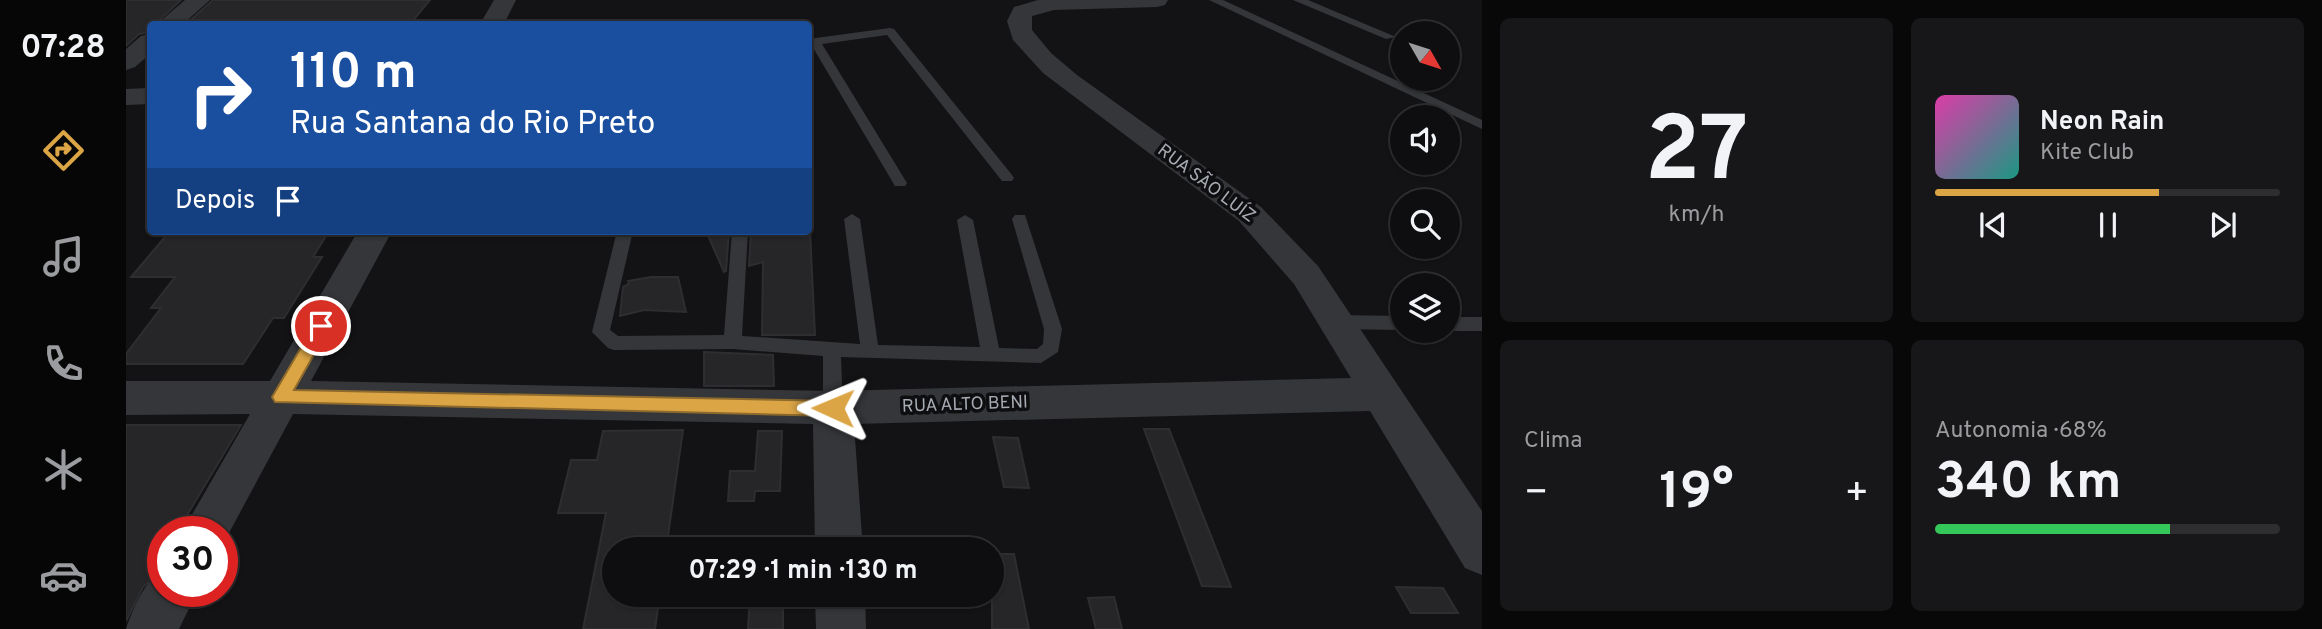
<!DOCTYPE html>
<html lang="pt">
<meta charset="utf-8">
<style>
body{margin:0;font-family:Overpass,sans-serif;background:#171719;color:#f1f3f6;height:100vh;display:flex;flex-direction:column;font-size:26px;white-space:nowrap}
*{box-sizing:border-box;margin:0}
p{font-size:23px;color:#9b9c9f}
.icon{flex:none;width:38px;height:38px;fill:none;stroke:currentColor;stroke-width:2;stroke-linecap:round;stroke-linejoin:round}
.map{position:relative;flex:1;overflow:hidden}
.side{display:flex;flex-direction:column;gap:18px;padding:18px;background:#080809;width:840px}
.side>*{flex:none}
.guide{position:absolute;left:21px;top:21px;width:665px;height:214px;border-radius:7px;box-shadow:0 2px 5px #0004,0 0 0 2px #2e2e30;background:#1a4fa0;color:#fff;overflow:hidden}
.needle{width:46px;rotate:129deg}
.buttons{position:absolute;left:1264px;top:21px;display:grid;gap:14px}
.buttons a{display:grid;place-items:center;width:70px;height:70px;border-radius:50%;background:#0e0e10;box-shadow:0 2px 5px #0004,0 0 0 2px #2e2e30;font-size:35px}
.speed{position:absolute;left:21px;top:516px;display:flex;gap:14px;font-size:35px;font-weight:700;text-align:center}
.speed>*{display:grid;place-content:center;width:91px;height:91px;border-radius:50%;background:#0e0e10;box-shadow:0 2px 5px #0004,0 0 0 2px #2e2e30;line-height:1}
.speed .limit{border:10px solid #d22;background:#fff;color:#111}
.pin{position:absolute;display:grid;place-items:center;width:60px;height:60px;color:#fff;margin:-30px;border:4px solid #fff;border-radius:50%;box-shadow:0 2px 7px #0007}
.me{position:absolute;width:77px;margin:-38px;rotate:271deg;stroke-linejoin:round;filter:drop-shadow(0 0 5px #0008)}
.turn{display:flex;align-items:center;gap:24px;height:147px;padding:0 28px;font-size:32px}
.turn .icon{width:91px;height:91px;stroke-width:2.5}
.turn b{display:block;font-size:49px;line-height:60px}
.then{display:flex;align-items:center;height:66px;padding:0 28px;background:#0003;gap:14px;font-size:26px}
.big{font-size:52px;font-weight:700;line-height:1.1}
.side .widget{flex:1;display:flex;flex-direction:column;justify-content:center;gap:10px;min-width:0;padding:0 24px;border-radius:10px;background:#171719}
.side .dial{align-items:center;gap:0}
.dial b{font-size:91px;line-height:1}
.song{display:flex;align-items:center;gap:21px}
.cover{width:84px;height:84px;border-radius:10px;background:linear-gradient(135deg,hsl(320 70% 55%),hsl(170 70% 35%))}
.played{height:7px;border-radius:4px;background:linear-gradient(90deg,#dba545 65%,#2e2e30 65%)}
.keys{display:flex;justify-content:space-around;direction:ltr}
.heat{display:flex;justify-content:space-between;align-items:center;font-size:38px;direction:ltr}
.charge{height:10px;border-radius:5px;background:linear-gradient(90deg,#34c759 68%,#2e2e30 0)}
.side .tiles{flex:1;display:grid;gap:18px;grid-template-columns:repeat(2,1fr)}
.trip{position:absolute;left:476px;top:537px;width:402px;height:70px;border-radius:35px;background:#0e0e10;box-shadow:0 2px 5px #0004,0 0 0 2px #2e2e30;font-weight:700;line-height:70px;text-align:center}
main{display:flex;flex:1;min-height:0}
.tab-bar{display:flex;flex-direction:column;width:126px;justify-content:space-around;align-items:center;background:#060606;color:#9b9c9f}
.tab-bar .icon{width:49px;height:49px}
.tab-bar .active{color:#dba545}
.tab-bar b{font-size:32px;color:#f1f3f6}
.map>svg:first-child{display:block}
.building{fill:#262629;stroke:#2e2e30;stroke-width:2}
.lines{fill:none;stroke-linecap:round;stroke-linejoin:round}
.service{fill:#353639;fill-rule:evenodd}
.minor{fill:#353639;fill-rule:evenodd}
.route{fill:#dba545;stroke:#8e6b2d;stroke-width:2}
.labels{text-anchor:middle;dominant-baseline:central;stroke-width:7;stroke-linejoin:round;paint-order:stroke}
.street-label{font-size:18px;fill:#a7abb3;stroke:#0e0e10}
</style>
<main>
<nav class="tab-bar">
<b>07:28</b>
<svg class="icon active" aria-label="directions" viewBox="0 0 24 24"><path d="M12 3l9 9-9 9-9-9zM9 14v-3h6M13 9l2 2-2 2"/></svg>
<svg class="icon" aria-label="music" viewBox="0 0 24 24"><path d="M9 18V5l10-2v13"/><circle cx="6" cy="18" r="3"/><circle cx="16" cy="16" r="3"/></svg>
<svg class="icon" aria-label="phone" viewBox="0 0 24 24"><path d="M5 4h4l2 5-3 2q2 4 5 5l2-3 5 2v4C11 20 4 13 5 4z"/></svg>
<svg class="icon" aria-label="climate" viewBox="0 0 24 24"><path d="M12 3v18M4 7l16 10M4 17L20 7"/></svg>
<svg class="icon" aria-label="car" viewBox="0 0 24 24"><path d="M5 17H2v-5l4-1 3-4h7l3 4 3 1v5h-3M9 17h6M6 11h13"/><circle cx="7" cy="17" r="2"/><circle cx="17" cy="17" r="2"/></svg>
</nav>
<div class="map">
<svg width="1356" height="629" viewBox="0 0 1356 629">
<rect width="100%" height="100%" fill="#131315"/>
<g class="building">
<polygon points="0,0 55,0 29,24 24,24 24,32 13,34 0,46"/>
<polygon points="87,0 304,0 284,24 60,24"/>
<polygon points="44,231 203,231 187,257 196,257 158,318 147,318 117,364 0,364 0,354 35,308 25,308 49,277 5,277"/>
<polygon points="580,231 603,231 600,271 598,272"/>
<polygon points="625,231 684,231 689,335 636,335 637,262 623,266"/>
<polygon points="525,277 552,277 560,312 518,310 494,316 497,287 503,284 502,281"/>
<polygon points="578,352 647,355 648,386 578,386"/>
<polygon points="0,425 115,425 51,532 37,532 37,569 17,587 0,621"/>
<polygon points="1018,429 1043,429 1105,587 1076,586"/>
<polygon points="557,430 540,550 488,550 488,595 534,595 529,629 457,629 480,513 432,513 445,460 471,460 477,431"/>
<polygon points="632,431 656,431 654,491 629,491 628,501 602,501 604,471 629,471"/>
<polygon points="867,437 892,438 903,488 878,487"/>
<polygon points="866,554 888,554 903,629 866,629"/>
<polygon points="1270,587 1317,588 1332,613 1285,613"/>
<polygon points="624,595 657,595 657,629 622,629"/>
<polygon points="988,597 996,629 970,629 962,598"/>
</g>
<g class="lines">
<g class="service">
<polygon points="1083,0 1097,0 1356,120 1356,129"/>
<polygon points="1167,0 1182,0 1270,37 1260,39"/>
<polygon points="764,28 768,29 886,175 888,178 886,181 876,181 761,35 696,44 781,183 779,186 769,186 686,46 682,46 682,39"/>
<polygon points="726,214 734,219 752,345 854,347 831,220 839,215 847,220 873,348 911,349 917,344 918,329 886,219 889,215 899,215 936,329 932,352 915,363 715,357 717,408 714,414 707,416 700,414 697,408 697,356 607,349 488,350 482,348 466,332 491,231 507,231 484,330 492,336 598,335 606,231 622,231 616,336 734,344 718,219"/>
<polygon points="1212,315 1276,316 1276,330 1212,329 1206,327 1203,322 1206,317"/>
<rect x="1321" y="317" width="35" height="14"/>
</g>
<g class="minor">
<polygon points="59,0 84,0 57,24 31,24"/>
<polygon points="368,0 390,0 378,24 354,24"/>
<polygon points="912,0 1042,0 1039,5 1031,7 928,10 906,16 906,30 925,53 951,75 1135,207 1192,266 1356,511 1356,575 1339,568 1244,411 728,424 737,550 689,550 687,424 167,414 96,546 96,532 56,532 124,414 0,415 0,381 144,381 232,231 266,231 185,381 707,391 1225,378 1168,284 1113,221 917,73 887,40 881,21 888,7"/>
<polygon points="24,34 24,54 9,67 0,70 0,49 15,36"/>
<polygon points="24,88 24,104 0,105 0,89"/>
<path d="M37,571V592H71L53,629H0C6,611 19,579 37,571Z"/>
<polygon points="689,595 739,595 740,629 690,629"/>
</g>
</g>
<polygon class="route" points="195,320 204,326 168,390 707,401 713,403 716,408 713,414 707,416 149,402 146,397 149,392 190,322"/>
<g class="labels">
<g class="street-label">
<text transform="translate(1080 184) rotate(37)">RUA SÃO LUÍZ</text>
<text transform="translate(839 405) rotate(-2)">RUA ALTO BENI</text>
</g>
</g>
</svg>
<div class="buttons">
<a><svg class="needle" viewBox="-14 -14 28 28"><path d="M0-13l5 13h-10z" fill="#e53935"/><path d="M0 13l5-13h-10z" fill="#9b9c9f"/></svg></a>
<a><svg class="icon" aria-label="sound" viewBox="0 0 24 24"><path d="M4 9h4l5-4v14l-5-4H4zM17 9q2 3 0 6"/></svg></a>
<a><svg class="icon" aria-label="search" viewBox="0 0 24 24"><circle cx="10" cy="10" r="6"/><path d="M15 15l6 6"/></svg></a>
<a><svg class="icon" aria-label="layers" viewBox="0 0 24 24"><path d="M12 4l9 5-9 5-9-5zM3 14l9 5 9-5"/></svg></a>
</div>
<div class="speed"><div class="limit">30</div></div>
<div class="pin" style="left:195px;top:326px;background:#d93025"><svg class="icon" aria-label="arrive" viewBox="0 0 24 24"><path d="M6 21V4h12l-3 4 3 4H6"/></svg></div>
<svg class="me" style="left:707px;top:408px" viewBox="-20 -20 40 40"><path d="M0-17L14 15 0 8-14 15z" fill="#dba545" stroke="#fff" stroke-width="4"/></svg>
<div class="trip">07:29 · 1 min · 130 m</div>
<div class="guide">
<div class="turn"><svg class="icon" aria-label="right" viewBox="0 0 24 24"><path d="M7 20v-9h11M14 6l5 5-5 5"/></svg><div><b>110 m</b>Rua Santana do Rio Preto</div></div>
<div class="then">Depois<svg class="icon" aria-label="arrive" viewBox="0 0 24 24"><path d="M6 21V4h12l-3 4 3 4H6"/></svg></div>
</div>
</div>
<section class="side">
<div class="tiles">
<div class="widget dial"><b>27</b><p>km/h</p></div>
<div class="widget">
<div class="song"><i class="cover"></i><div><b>Neon Rain</b><p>Kite Club</p></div></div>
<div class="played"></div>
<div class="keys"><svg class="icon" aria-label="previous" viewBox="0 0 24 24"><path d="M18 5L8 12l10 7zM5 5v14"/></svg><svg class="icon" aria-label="pause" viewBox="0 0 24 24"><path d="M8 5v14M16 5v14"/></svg><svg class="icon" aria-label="next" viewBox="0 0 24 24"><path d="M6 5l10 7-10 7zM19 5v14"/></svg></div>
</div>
<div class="widget"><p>Clima</p>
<div class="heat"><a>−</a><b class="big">19°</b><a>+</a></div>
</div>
<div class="widget"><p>Autonomia · 68%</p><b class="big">340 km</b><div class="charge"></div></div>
</div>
</section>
</main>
